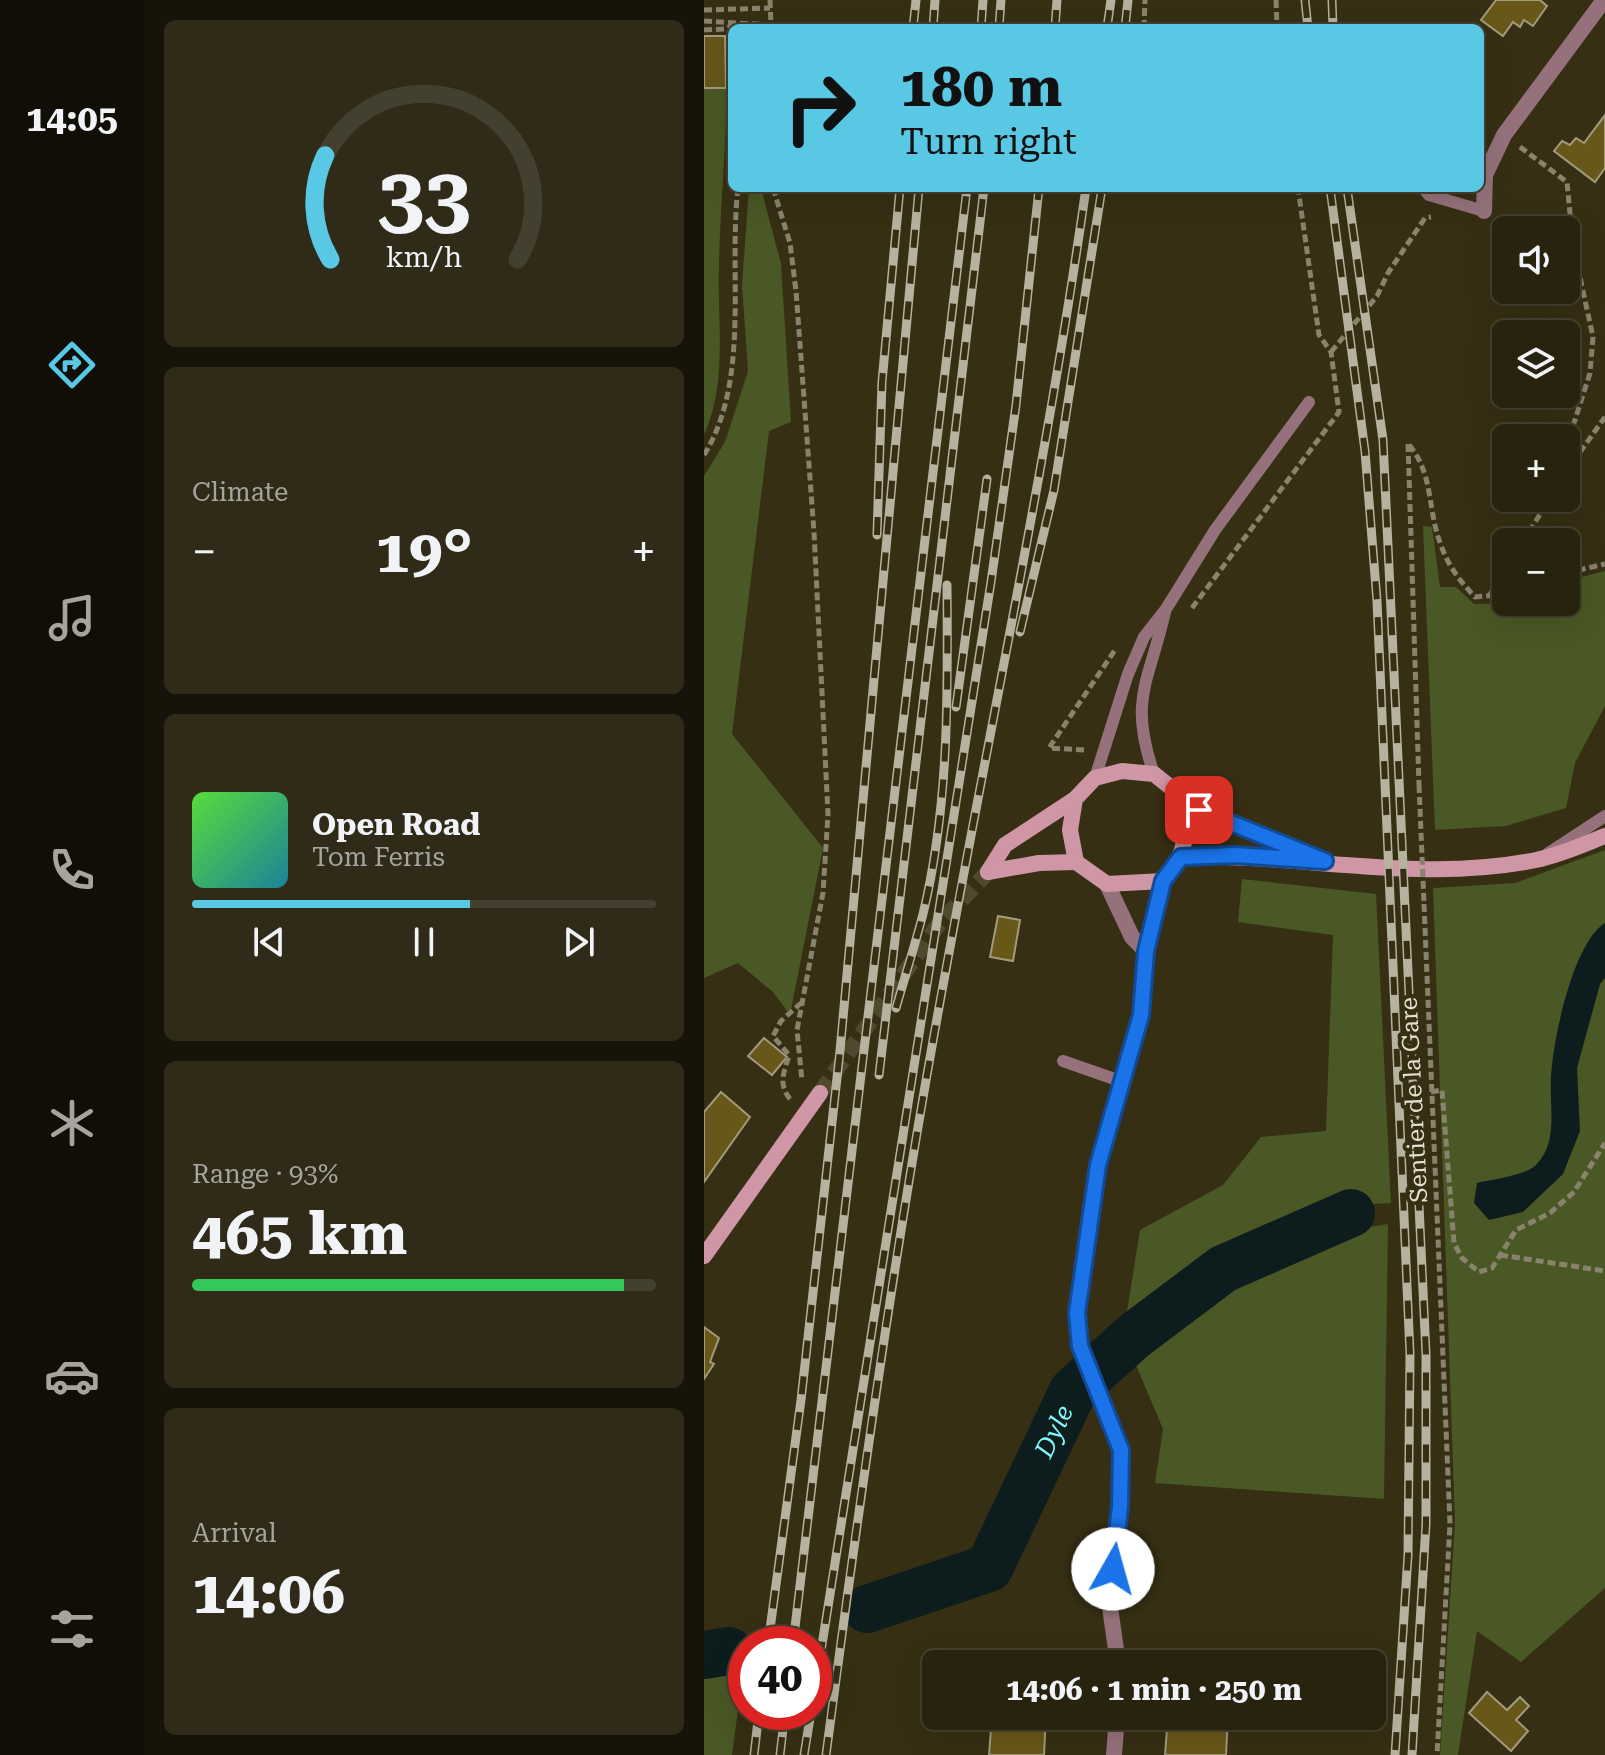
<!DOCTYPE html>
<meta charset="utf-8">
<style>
body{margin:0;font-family:"Roboto Serif",serif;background:#302b18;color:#f1f3f6;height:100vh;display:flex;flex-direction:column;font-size:30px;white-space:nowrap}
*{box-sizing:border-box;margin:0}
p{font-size:26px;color:#a5a49e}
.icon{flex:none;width:44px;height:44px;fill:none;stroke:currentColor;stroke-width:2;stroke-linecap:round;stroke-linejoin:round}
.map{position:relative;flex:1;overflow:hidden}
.drawer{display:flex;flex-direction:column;gap:20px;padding:20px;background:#161308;width:560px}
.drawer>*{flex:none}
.top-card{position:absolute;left:24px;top:24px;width:756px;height:168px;border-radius:12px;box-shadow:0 8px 32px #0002,0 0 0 2px #44402f;background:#59c8e4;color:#111;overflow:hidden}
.controls{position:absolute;left:788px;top:216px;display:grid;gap:16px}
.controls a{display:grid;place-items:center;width:88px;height:88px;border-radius:12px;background:#28230f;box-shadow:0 8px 32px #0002,0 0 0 2px #44402f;font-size:40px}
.speed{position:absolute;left:24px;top:1626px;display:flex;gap:16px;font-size:40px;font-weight:700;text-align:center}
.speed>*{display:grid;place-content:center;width:104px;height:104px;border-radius:50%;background:#28230f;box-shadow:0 8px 32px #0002,0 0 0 2px #44402f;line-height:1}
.speed .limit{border:12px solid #d22;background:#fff;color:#111}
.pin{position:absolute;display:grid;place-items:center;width:68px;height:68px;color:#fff;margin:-34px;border-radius:16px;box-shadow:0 4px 12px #0006}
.me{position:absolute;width:88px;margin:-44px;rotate:7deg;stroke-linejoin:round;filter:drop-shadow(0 0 6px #0008)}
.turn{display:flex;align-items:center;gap:28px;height:168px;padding:0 40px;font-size:36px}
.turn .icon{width:104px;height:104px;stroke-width:2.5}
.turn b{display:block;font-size:56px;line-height:68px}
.big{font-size:60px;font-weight:700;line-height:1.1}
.drawer .widget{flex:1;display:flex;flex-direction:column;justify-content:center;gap:12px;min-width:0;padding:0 28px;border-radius:12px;background:#302b18}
.drawer .dial{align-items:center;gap:0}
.dial svg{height:208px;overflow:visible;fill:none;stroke:#44402f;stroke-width:7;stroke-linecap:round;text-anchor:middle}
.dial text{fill:#f1f3f6;stroke:none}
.song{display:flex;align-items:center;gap:24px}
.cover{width:96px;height:96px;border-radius:12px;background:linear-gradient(135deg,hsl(110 70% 55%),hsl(190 70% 35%))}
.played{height:8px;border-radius:4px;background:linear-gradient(90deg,#59c8e4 60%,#44402f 60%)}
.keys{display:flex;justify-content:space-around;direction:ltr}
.heat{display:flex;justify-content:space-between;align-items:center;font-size:44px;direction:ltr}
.charge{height:12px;border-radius:6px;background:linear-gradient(90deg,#34c759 93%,#44402f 0)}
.trip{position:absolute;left:218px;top:1650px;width:464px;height:80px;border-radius:12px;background:#28230f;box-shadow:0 8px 32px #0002,0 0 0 2px #44402f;font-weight:700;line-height:80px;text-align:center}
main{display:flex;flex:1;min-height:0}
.dock{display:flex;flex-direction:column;width:144px;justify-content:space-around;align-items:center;background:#100e06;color:#a5a49e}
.dock .icon{width:56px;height:56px}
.dock .on{color:#59c8e4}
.dock b{font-size:36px;color:#f1f3f6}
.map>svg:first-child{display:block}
.green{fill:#4a5825}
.water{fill:#0d1c1d}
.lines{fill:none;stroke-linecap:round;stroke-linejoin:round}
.river{stroke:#0d1c1d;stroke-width:48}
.building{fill:#675718;stroke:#a29a7c;stroke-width:2}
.secondary-tunnel{stroke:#504930;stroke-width:16;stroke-dasharray:16 8;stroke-linecap:butt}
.path{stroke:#89836e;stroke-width:5;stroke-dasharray:8 4;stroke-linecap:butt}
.service{stroke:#95727b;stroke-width:12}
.minor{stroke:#95727b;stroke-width:16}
.tertiary{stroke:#95727b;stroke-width:16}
.secondary{stroke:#cf96a5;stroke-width:16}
.rail-casing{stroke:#b7b19f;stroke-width:9}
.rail{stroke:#362f14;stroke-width:6;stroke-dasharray:18;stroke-linecap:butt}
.path-bridge{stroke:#89836e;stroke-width:5;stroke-dasharray:8 4;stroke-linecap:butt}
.route-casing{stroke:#114b97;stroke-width:20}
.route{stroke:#1a73e8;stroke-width:14}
.labels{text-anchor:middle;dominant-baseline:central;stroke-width:8;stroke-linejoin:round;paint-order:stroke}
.street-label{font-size:24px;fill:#e4dfd0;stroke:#362f14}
.water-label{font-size:26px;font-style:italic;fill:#81f6fc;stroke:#362f14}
</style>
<main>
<nav class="dock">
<b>14:05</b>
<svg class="icon on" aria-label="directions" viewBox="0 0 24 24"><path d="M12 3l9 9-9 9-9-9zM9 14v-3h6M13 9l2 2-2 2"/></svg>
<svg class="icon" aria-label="music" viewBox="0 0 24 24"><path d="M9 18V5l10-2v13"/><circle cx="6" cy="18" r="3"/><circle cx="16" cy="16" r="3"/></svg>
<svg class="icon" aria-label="phone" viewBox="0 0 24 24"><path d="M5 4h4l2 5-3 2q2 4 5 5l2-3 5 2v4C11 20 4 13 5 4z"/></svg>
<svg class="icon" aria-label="climate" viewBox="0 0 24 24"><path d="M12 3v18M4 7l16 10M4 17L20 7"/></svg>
<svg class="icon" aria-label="car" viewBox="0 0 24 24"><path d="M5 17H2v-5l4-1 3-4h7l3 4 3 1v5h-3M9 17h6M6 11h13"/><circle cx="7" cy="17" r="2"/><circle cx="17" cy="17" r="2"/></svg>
<svg class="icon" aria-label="filters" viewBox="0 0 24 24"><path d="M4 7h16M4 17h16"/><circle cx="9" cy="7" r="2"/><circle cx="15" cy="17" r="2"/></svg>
</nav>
<section class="drawer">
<div class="widget dial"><svg viewBox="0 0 100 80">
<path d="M14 69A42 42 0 1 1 86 69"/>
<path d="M14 69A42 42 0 0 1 12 29" stroke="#59c8e4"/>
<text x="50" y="56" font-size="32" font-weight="700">33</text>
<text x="50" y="72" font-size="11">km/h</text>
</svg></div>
<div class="widget"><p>Climate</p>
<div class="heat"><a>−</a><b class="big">19°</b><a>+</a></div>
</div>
<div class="widget">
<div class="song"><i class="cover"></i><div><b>Open Road</b><p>Tom Ferris</p></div></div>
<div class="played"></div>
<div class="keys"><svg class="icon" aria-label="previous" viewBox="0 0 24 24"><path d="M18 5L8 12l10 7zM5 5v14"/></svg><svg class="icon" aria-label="pause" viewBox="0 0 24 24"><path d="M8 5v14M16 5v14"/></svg><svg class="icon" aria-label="next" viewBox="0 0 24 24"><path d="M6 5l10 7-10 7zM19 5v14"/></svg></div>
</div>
<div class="widget"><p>Range · 93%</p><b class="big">465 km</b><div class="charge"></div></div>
<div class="widget"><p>Arrival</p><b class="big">14:06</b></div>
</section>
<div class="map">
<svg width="901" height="1755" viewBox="0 0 901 1755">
<rect width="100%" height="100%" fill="#362f14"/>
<g class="green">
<path d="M0,88H22C23,147 16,206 15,265C13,321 24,382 0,435Z"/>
<polygon points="45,188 57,188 77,264 87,422 65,431 28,734 119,848 86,1015 69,992 34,963 0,978 0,476 21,442 44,371 38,285"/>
<polygon points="719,526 728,527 736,587 752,587 770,604 862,602 862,581 901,571 901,706 871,763 862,808 802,826 731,830"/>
<polygon points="901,850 901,1588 817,1662 773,1631 754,1755 736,1755 751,1523 729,888 811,883"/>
<polygon points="538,879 672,894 687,1203 640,1206 514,1263 420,1330 436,1230 519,1185 557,1137 622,1131 629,935 534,922"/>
<polygon points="684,1224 680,1499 451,1483 459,1429 429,1358 544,1268 630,1233"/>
<polygon points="41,1658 28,1755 0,1755 0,1665"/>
</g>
<path class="water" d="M901,923V978L896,984L873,1068L876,1131L859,1174L819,1212L785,1220L770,1203L773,1183C789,1179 820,1176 832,1165C855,1142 845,1107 847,1077C849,1039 869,943 901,923Z"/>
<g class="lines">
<g class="river">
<path id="s1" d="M163,1609L285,1568L369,1391L430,1336L519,1269L647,1213"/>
<polyline points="0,1655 25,1651"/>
</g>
</g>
<g class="building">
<polygon points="792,0 836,0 843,6 829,26 820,20 816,27 809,22 799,36 777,20"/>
<polygon points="0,36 21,36 22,88 0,88"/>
<polygon points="901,115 901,168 891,182 850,151 858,141 866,145 872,138 880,143"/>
<polygon points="294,916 316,920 309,961 286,957"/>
<polygon points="60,1038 83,1057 68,1075 44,1056"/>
<polygon points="17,1092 46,1117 0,1182 0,1112"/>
<polygon points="0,1327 15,1338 6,1362 10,1364 0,1379"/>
<polygon points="292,1651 368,1656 367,1664 291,1664"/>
<polygon points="783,1692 803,1710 816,1697 825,1706 812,1720 824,1731 807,1751 765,1713"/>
<polygon points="288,1716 342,1716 340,1755 285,1755"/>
<polygon points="464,1716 524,1716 522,1755 461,1755"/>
</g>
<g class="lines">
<polyline class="secondary-tunnel" points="116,1093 234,925 284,872"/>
<g class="path">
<polyline points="66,0 67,27"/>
<polyline points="572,0 573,28"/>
<polyline points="0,10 66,8"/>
<polyline points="0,21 67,25"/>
<polyline points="440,28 441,0"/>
<polyline points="0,30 21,29 30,25"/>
<polyline points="816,147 863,182 869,245 889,337 886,373 862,448"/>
<polyline points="69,188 86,243 92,291 110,532 124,814 119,893 93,1030 98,1081"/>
<polyline points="627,352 673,296 684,273 721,218 727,217"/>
<polyline points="704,444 715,785"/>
<path d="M705,445C730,474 723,510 737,545C744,566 756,581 771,597L802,594"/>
<path d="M0,455C47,379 24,274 34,188"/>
<polyline points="862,472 901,417"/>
<polyline points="819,542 846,498"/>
<polyline points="862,573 901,564"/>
<polyline points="785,596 802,569"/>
<polyline points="488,608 635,412 627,352 615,335 594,188"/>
<polyline points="380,750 345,748 411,650"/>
<polyline points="720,904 746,1524 733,1755"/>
<polyline points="727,1092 738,1090 750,1243 758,1258 775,1272 788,1268 812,1230 846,1213 870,1192 901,1143"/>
<path d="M86,1099C73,1083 81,1071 85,1055L69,1036L77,1021L97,1003"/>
<polyline points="796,1255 901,1271"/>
</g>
<g class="service">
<polyline points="719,188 725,195 780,211"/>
<path d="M450,774C424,699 445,683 461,612"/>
<polyline points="391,778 424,674 440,637 462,609 511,530 605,402"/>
<polyline points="843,854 901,816"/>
<polyline points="359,1061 419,1082"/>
</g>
<polyline class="minor" points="780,211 781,175 800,135 900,0"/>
<g class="tertiary">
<polyline points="403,884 428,937 442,951"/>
<polyline points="414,1664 405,1600 416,1507 417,1450 376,1346 373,1313 394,1165 437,1015 442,951 459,881"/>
<polyline points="410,1755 413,1716"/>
</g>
<g class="secondary">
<path d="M475,794C486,827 484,854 459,881L403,884L372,862L366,830L371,799L391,778L418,771L450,774L495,810L621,861"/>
<path d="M477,857C595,853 715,884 832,860C856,855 878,845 901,836"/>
<polyline points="284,872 301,845 371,799"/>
<polyline points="284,872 335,863 372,862"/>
<polyline points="0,1256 116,1093"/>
</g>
<defs>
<g id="rail">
<polyline points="601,0 604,28"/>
<polyline points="628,0 629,28"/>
<polyline points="209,28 212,0"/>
<polyline points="229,28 231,0"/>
<polyline points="277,28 279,0"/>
<polyline points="295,28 297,0"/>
<polyline points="351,28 353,0"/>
<polyline points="403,28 407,0"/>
<polyline points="421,28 424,0"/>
<polyline points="626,188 661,451 673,601 706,1354 704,1555 691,1755"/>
<polyline points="643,188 679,440 722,1354 722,1524 708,1755"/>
<polyline points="173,535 178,382 196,188"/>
<polyline points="316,632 350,490 398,188"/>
<polyline points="252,707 283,479"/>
<path d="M192,1008C201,976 211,945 219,914C245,807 244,695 243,585"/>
<polyline points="175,1075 280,188"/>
<polyline points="64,1644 97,1400 136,1051 215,188"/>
<polyline points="89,1644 263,188"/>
<polyline points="110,1695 287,582 312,405 335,188"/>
<polyline points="50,1755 55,1712"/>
<polyline points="76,1755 81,1712"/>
<polyline points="100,1755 107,1712"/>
<path d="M122,1755C151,1534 182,1312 220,1092C272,790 339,491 382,188"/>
</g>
</defs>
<use href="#rail" class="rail-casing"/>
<use href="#rail" class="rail"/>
<polyline class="path-bridge" points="715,785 720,904"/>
</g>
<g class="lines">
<defs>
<polyline id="route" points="409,1569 416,1507 417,1450 376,1346 373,1313 394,1165 437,1015 442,951 459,881 477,857 530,855 621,861 495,810"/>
</defs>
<use href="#route" class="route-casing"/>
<use href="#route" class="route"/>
</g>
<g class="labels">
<g class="street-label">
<text transform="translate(710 1100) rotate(-93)">Sentier de la Gare</text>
</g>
<g class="water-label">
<text stroke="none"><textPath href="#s1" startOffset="280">Dyle</textPath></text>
</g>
</g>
</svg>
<div class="controls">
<a><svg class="icon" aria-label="sound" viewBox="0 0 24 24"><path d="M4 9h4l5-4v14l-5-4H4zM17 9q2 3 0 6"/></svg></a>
<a><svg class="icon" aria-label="layers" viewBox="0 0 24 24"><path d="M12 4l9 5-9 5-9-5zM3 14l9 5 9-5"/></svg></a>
<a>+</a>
<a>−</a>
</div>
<div class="speed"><div class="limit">40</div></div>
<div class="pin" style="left:495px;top:810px;background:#d93025"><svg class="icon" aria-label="arrive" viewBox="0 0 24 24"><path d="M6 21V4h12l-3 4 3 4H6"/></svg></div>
<svg class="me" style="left:409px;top:1569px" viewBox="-20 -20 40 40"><circle r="19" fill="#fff"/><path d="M0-13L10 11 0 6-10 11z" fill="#1a73e8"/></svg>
<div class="trip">14:06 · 1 min · 250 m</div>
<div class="top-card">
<div class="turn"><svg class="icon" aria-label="right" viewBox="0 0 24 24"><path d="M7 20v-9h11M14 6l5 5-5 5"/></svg><div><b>180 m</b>Turn right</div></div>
</div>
</div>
</main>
